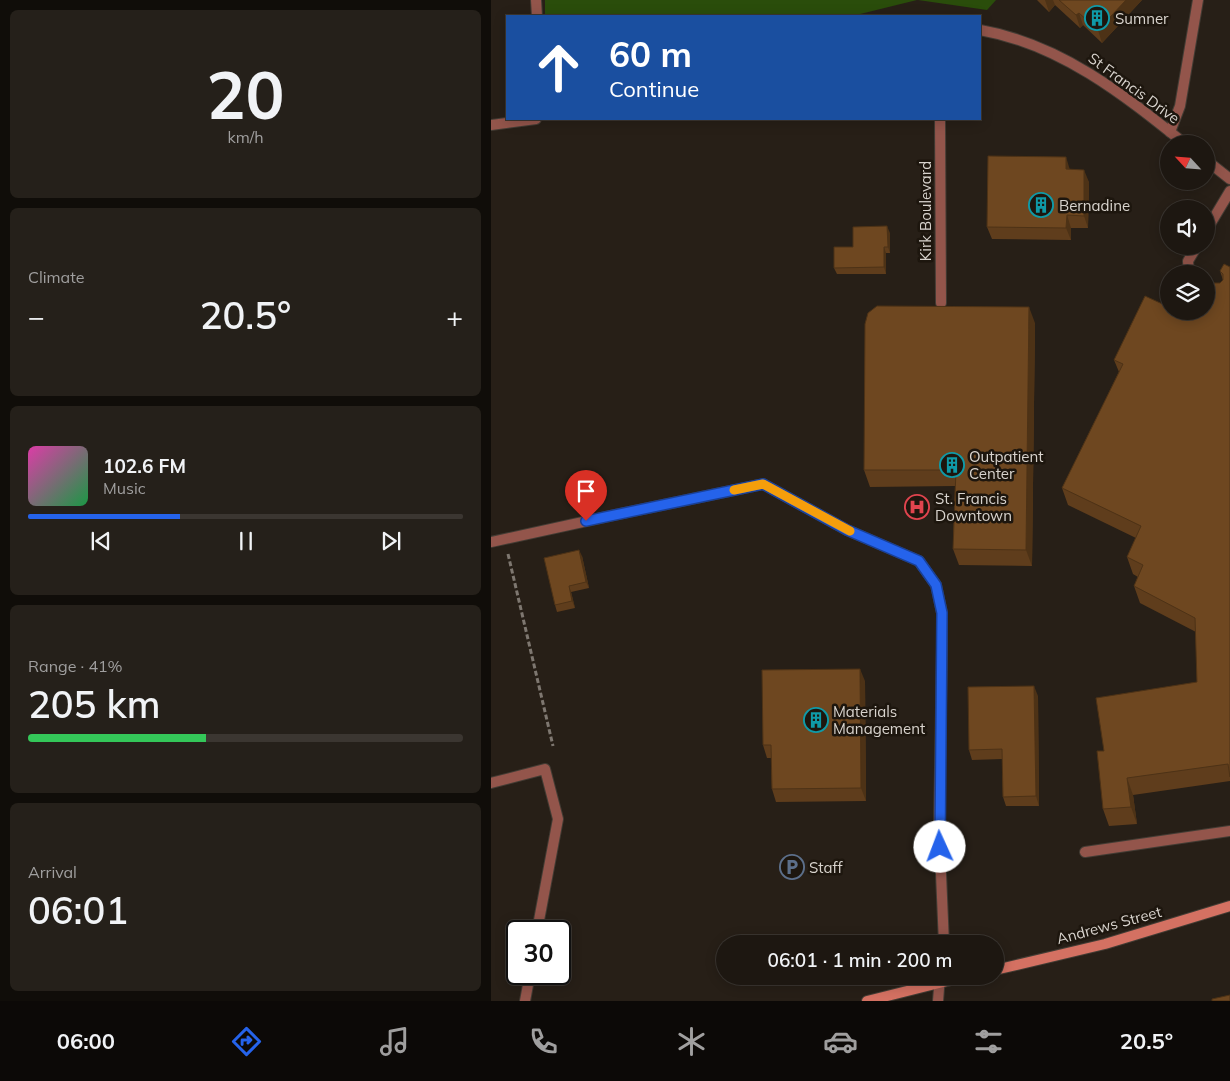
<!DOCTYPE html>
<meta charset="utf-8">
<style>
body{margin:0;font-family:Mulish,sans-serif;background:#25201a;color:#f1f3f6;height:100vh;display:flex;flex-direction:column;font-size:19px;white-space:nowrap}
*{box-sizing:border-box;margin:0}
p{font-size:16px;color:#a09f9f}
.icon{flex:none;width:28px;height:28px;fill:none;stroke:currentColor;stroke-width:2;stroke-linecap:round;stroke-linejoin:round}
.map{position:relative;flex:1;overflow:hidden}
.side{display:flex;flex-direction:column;gap:10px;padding:10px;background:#100d09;width:491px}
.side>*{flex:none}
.hud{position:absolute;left:15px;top:15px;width:475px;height:105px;border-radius:0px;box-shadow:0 2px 12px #0003,0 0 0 1px #3b3631;background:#1a4fa0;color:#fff;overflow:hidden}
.needle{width:32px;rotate:296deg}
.fabs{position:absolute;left:669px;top:135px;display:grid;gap:10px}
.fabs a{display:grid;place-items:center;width:55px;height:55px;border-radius:50%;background:#1d1711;box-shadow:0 2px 12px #0003,0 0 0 1px #3b3631;font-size:25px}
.speed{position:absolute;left:15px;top:920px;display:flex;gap:10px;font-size:25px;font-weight:700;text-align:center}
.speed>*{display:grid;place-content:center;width:65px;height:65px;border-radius:50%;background:#1d1711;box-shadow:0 2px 12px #0003,0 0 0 1px #3b3631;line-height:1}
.speed .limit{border:2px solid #111;border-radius:8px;background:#fff;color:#111}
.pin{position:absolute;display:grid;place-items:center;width:42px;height:42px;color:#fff;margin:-51px -21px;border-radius:50% 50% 50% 0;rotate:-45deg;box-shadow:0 0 5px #0007}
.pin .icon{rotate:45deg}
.me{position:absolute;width:55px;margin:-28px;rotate:358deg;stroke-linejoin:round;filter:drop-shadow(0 0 4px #0008)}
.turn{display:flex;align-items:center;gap:18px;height:105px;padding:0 20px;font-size:22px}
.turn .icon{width:65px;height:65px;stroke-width:2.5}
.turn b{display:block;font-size:35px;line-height:42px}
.big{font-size:38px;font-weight:600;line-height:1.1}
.side .card{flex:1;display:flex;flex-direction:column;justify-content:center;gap:8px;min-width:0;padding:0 18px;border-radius:8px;background:#25201a}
.side .dial{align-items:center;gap:0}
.dial b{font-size:65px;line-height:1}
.song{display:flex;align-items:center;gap:15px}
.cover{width:60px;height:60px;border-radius:8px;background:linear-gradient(135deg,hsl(320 70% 55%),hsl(140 70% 35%))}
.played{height:5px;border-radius:2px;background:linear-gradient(90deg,#2563eb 35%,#3b3631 35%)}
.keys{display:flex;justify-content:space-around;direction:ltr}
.heat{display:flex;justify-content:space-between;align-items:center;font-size:28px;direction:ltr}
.charge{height:8px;border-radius:4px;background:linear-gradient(90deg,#34c759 41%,#3b3631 0)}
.trip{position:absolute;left:225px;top:935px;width:288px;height:50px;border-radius:25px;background:#1d1711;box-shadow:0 2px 12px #0003,0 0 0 1px #3b3631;font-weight:600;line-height:50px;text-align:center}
.dock{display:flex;height:80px;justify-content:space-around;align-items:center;background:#0c0907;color:#a09f9f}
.dock .icon{width:35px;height:35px}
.dock .current{color:#2563eb}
.dock b{font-size:22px;color:#f1f3f6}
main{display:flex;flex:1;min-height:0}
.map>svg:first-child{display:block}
.green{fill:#2a4d0b}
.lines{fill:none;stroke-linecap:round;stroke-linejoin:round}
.lane-casing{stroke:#433c34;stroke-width:12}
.street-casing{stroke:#433c34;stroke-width:12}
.secondary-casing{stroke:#433c34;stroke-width:12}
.path{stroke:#7e7770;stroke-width:3;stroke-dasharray:5 2.5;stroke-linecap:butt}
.lane{stroke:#93554b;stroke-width:10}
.street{stroke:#93554b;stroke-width:10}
.secondary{stroke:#d47162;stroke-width:10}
.wall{fill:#5f3d1c}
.shaded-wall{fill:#4d3216}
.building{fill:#6e4720;stroke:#4d3216}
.route-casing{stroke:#184099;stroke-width:12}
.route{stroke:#2563eb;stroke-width:9}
.slow{stroke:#f59e0b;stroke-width:9}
.labels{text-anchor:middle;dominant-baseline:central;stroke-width:5;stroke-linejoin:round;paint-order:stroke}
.poi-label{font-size:15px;fill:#d8d3cd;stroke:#1d160e;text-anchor:start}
.street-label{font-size:15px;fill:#d8d3cd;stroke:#1d160e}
</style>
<main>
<section class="side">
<div class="card dial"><b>20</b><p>km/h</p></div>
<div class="card"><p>Climate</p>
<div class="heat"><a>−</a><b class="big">20.5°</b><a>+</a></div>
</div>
<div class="card">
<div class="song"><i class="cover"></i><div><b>102.6 FM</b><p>Music</p></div></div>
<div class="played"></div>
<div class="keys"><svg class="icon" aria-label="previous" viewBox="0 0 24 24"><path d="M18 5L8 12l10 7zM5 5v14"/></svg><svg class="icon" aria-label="pause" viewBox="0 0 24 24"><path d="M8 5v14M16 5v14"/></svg><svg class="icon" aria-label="next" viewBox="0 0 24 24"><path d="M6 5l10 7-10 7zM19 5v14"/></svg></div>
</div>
<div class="card"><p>Range · 41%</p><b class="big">205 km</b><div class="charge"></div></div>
<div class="card"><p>Arrival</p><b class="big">06:01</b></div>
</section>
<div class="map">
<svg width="739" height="1001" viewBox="0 0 739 1001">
<rect width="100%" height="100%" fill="#271f17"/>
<g class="green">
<polygon points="54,0 426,0 361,16 54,16"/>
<polygon points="427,0 505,0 496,10"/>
</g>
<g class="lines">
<defs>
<g id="lane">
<polyline points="715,231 739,191"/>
<polyline points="698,274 697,261 706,246"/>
<polyline points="715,285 732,294"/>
<polyline points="133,513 272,484 356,530 428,561 445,585 451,613 451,647"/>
<polyline points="0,783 54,769 67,819 46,931"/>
<polyline points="594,852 739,831"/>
<polyline points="34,1001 39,974"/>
</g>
<g id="street">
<polyline points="45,0 46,16"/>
<path d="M489,30C569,44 632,94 694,144"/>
<polyline points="449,119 450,303"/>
<polyline points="0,125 45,119"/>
<polyline points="679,132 689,106 707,0"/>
<polyline points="715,160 739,179"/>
<polyline points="0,542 133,513"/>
<polyline points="451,647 448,827 453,944"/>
<polyline points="447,1001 449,976"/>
</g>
<g id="secondary">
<polyline points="504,970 614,944 739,906"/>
<polyline points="376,1001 476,976"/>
</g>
</defs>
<use href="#lane" class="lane-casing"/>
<use href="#street" class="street-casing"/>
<use href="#secondary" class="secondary-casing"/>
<polyline class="path" points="17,554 62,746"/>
<use href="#lane" class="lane"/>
<use href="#street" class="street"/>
<use href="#secondary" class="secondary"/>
</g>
<g class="wall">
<polygon points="546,0 651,0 611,43 592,25 589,28 564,5 558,12"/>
<polygon points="579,169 598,182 597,228 580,228 580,240 501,239 496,227"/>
<polygon points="399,233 399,253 395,253 395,274 346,274 343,268 362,247"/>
<polygon points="739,267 739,781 642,795 646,824 618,826 612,809 613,751 706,682 705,632 649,603 643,586 647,577 642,574 636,557 645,538 577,505 571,488 628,372 623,360 678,311 715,311 729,283 732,280 729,271"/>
<polygon points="544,323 541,566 468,565 462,549 464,486 379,487 373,470"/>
<polygon points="91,556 98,588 80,592 84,608 66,612 64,605"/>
<polygon points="374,681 375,801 285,802 281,789 280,758 276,758 272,745"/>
<polygon points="547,696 548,806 515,806 512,797 511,759 481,760 478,750"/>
</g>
<g class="shaded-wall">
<polygon points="554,0 562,0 564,5 558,12"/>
<polygon points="635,0 651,0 611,43 607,30"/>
<polygon points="588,13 592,25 589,28 585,15"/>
<polygon points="575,157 579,170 575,169"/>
<polygon points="593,170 598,182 597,228 593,216"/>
<polygon points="576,215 580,228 580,240 575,228"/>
<polygon points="396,226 399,233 399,253 397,247"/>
<polygon points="393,247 395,253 395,274 393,267"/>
<polygon points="538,307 544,323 541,566 535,550"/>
<polygon points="88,550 91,556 98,588 95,582"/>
<polygon points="78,586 80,592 84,608 81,601"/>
<polygon points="369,669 374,681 375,801 370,788"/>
<polygon points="543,686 547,696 548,806 545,796"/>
<polygon points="636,778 642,795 646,824 640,807"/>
</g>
<g class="building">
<polygon points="568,0 635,0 607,30 588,13 585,15"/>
<polygon points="497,156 575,157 575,169 593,170 593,216 576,215 575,228 496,227"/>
<polygon points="396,226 397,247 393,247 393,267 343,268 343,247 362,247 362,227"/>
<polygon points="733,264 739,267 739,777 737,764 636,778 640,807 612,809 606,751 613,751 605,698 706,682 704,618 643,586 652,565 636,557 650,526 571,488 632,364 623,360 654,296 678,307 678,311 715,311 715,287 720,290 723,283 729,283 732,280 732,274 729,271"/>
<polygon points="386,306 538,307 535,550 462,549 465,470 373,470 374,324 377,313"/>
<polygon points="88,550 95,582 78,586 81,601 64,605 53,558"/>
<polygon points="369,669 370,788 281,789 280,745 272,745 271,670"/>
<polygon points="543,686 545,796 512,797 511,749 478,750 477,687"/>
<polygon points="739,995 739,1001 721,1001 721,999"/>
</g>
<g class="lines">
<defs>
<polyline id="route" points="95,521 272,484 356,530 428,561 445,585 451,613 449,847"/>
</defs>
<use href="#route" class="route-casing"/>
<use href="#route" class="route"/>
<polyline class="slow" points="243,490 272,484 359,531"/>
</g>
<defs>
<symbol id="building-ring" viewBox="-11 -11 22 22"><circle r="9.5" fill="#1d160e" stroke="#0f9aa8" stroke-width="1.5"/><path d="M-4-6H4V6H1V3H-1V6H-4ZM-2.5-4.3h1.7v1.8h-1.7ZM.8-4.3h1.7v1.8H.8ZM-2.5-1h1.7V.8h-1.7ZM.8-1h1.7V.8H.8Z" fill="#0f9aa8"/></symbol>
<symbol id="hospital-ring" viewBox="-11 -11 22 22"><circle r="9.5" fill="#1d160e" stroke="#e0444e" stroke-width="1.5"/><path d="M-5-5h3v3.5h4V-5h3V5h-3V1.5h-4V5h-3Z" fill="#e0444e"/></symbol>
<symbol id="parking-ring" viewBox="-11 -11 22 22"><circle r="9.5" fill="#1d160e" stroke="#5c6f8a" stroke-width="1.5"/><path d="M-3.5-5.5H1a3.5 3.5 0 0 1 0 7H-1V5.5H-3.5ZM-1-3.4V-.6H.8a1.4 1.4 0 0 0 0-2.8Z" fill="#5c6f8a"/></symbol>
</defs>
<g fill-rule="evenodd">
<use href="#building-ring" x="592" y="4" width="28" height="28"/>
<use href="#building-ring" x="536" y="191" width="28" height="28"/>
<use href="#building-ring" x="447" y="451" width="28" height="28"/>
<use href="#hospital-ring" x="412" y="493" width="28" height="28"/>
<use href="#building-ring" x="311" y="706" width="28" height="28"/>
<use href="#parking-ring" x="287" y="853" width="28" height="28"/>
</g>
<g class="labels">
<g class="poi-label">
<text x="624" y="18">Sumner</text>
<text x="568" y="205">Bernadine</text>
<text x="478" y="456">Outpatient<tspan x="478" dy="17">Center</tspan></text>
<text x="444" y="498">St. Francis<tspan x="444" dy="17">Downtown</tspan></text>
<text x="342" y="711">Materials<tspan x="342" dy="17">Management</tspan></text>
<text x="318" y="867">Staff</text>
</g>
<g class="street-label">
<text transform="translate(643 88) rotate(36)">St Francis Drive</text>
<text transform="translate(434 211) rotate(-90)">Kirk Boulevard</text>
<text transform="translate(618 925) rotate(-15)">Andrews Street</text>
</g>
</g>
</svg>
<div class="fabs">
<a><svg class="needle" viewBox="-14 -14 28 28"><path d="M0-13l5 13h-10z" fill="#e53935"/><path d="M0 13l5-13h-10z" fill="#a09f9f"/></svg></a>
<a><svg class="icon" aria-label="sound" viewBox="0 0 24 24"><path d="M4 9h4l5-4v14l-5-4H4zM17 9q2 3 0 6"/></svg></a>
<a><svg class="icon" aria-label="layers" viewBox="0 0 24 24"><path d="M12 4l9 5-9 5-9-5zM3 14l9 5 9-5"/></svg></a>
</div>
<div class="speed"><div class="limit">30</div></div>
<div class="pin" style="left:95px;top:521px;background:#d93025"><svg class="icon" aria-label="arrive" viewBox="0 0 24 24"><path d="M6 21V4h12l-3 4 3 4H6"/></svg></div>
<svg class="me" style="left:449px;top:847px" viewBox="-20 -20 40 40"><circle r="19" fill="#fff"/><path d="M0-13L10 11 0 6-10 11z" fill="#2563eb"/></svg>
<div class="trip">06:01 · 1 min · 200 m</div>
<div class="hud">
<div class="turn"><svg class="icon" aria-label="ahead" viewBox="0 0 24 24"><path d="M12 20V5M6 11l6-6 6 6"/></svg><div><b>60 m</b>Continue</div></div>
</div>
</div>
</main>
<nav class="dock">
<b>06:00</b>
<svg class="icon current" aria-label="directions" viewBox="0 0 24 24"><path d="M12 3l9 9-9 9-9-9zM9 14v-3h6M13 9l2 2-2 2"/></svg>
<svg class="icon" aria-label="music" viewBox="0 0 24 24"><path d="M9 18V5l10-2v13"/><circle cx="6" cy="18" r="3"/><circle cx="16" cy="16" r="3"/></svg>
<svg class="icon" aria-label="phone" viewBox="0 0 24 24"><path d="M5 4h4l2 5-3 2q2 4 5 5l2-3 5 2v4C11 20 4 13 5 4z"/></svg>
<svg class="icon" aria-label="climate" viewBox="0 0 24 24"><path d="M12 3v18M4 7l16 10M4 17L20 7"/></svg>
<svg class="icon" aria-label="car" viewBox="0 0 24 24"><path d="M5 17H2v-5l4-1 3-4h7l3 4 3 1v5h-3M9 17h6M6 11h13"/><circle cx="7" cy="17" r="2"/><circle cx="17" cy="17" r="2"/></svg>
<svg class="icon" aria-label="filters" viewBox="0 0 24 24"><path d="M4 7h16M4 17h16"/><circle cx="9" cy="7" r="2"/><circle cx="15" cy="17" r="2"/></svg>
<b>20.5°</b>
</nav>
